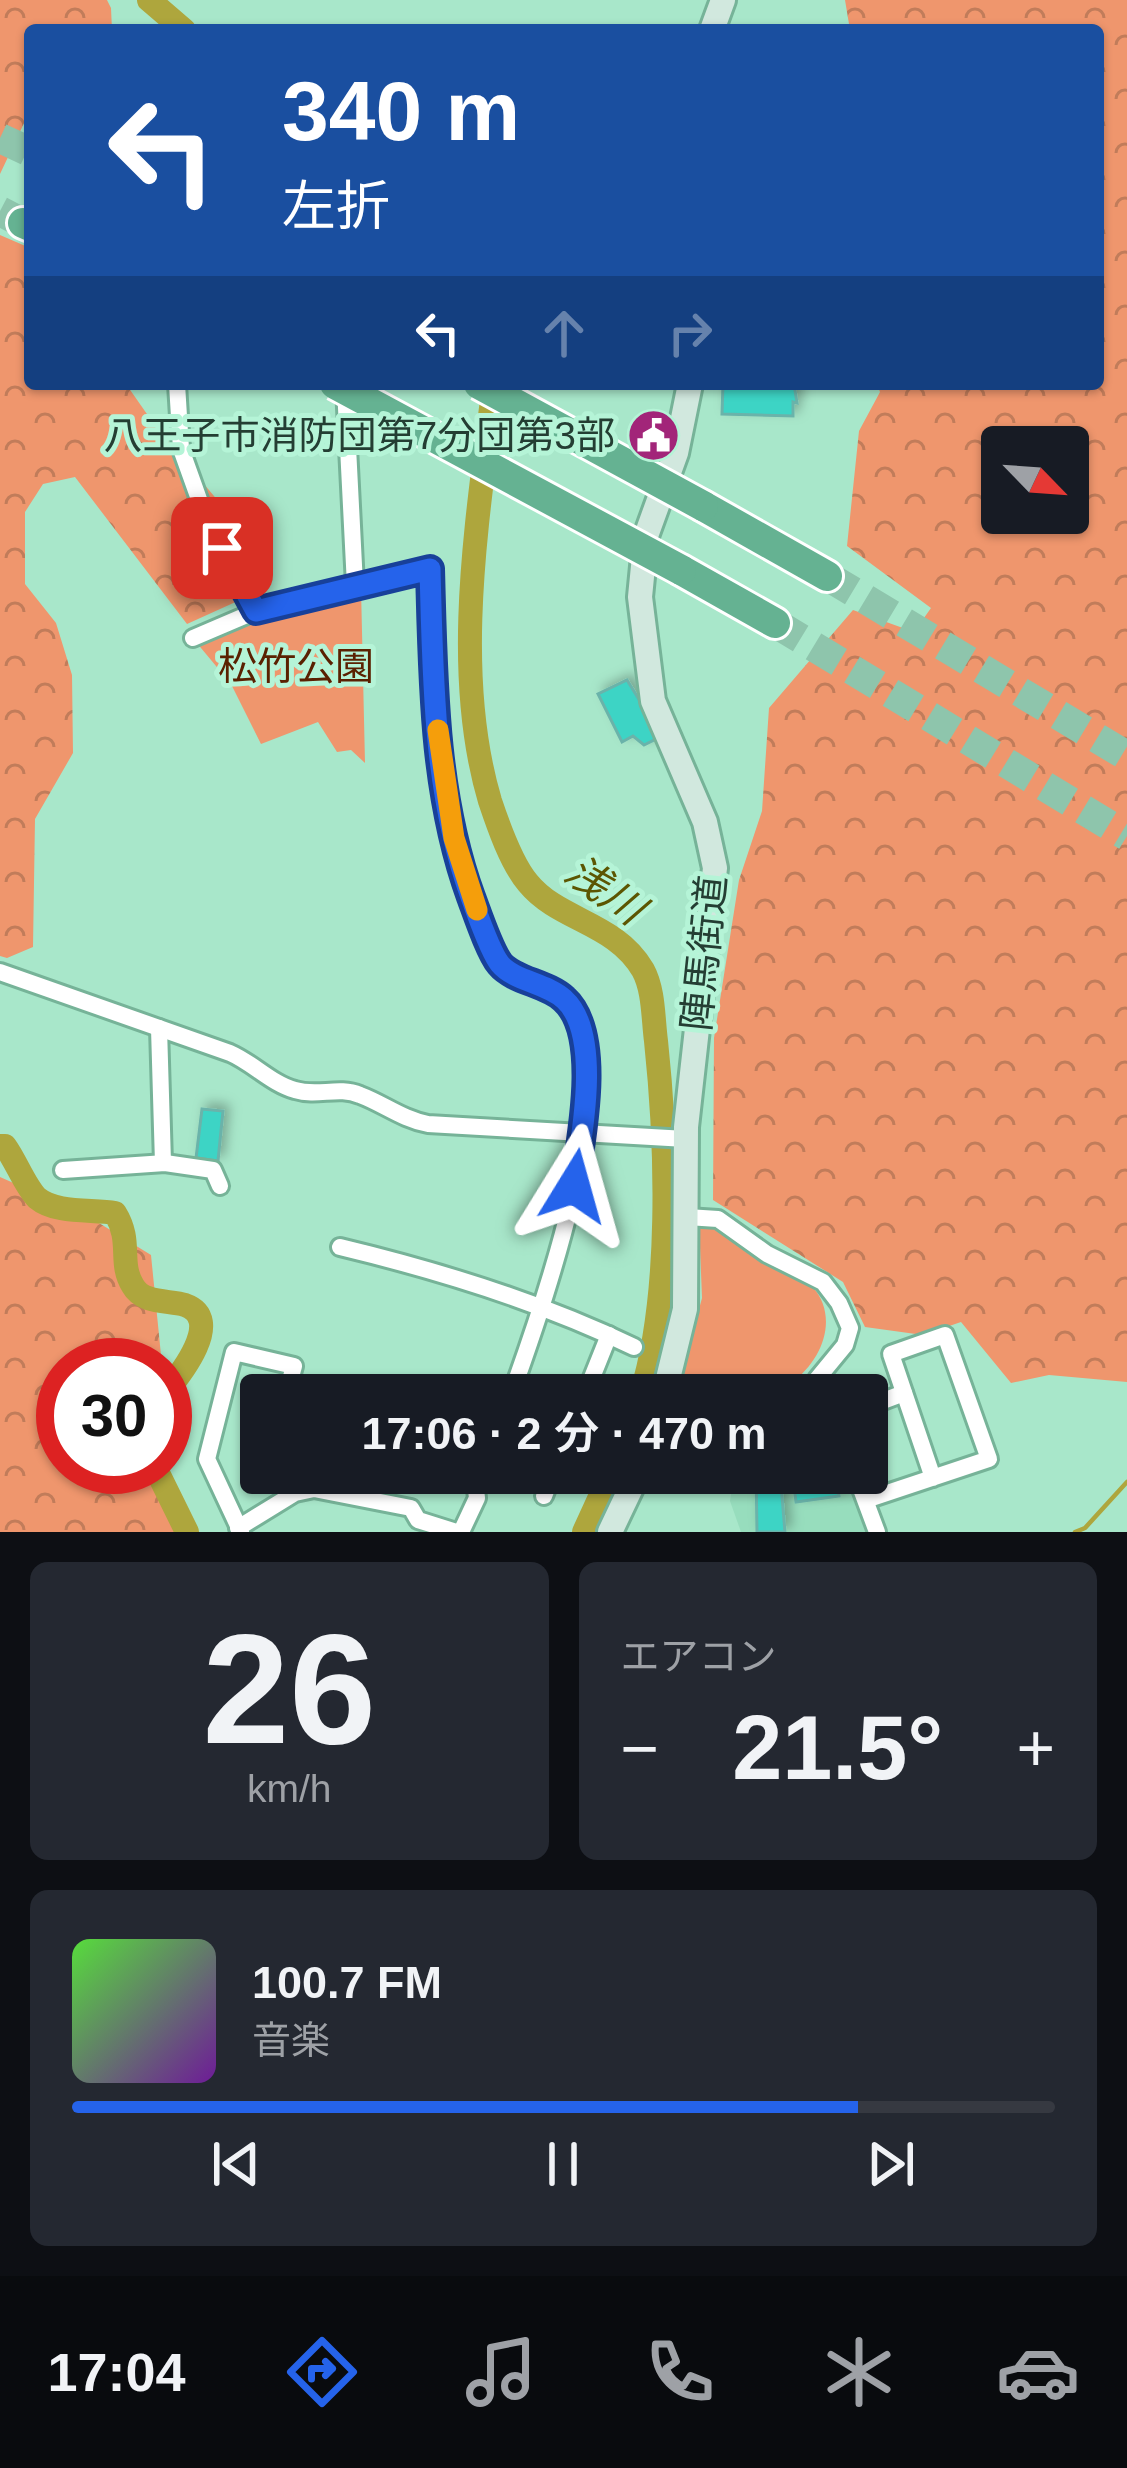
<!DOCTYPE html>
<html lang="ja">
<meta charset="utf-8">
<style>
body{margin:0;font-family:Arial,"Noto Sans JP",sans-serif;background:#242831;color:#f1f3f6;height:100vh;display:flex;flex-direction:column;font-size:45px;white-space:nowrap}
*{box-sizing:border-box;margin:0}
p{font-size:39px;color:#9ea1a6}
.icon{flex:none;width:66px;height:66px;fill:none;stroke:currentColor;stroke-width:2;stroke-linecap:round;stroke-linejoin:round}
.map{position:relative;height:1532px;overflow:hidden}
.drawer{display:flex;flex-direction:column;gap:30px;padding:30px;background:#0d0f14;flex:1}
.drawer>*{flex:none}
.banner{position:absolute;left:24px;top:24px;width:1080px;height:366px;border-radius:12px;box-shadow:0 3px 9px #0004;background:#1a4fa0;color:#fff;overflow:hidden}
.needle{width:78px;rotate:115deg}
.buttons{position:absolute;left:981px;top:426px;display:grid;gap:24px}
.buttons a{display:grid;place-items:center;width:108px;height:108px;border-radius:12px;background:#171b24;box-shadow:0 3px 9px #0004;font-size:60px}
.speed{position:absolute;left:36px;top:1338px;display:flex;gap:24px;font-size:60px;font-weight:700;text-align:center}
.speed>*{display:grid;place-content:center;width:156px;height:156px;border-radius:50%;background:#171b24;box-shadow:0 3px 9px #0004;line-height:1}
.speed .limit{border:18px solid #d22;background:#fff;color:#111}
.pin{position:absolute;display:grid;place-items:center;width:102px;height:102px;color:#fff;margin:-51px;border-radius:24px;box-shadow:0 6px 18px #0006}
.me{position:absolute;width:132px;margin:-66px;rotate:8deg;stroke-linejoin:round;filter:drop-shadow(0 0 9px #0008)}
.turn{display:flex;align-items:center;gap:42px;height:252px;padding:0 60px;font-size:54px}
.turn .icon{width:156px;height:156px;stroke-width:2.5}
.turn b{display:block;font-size:84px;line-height:102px}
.lanes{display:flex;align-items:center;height:114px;padding:0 60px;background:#0003;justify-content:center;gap:60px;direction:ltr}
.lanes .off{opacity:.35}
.big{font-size:90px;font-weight:600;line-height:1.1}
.drawer .widget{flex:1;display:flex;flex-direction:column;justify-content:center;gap:18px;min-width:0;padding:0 42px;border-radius:18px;background:#242831}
.drawer .dial{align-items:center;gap:0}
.dial b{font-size:156px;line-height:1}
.song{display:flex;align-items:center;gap:36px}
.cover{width:144px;height:144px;border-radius:18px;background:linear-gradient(135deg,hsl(110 70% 55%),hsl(280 70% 35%))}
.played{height:12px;border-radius:6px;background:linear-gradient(90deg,#2563eb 80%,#363941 80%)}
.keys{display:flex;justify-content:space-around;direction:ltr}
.heat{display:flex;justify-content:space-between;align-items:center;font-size:66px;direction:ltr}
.drawer .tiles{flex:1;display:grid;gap:30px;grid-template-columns:1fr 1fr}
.widget:last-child{grid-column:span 2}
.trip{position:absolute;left:240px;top:1374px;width:648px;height:120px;border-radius:12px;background:#171b24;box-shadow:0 3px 9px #0004;font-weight:600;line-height:120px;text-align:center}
.dock{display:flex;height:192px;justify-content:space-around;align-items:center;background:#090b0e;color:#9ea1a6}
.dock .icon{width:84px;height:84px}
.dock .active{color:#2563eb}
.dock b{font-size:54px;color:#f1f3f6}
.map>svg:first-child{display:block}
.built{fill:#97ddbd}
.green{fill:#ef966d}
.forest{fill:url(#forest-crowns);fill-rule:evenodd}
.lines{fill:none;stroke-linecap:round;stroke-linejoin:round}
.stream{stroke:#aea63d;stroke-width:4.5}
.river{stroke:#aea63d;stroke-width:24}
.building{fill:#3cd4c5;stroke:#6bb3aa;stroke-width:3;filter:url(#shadow)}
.highway-tunnel{stroke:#8ec5ac;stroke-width:30;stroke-dasharray:30 15;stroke-linecap:butt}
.street-casing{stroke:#76b398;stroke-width:22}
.secondary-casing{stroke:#76b398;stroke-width:30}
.highway-casing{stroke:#fff;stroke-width:36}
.street{stroke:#fff;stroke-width:16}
.secondary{stroke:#d1e8de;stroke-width:24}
.highway{stroke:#65b292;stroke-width:30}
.highway-bridge-casing{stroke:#fff;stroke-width:36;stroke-linecap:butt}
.highway-bridge{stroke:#65b292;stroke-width:30}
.route-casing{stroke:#184099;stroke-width:30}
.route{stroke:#2563eb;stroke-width:21}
.slow{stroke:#f59e0b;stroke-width:21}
.labels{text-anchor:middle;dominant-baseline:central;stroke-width:10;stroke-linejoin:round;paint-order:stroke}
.poi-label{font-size:39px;fill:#243e33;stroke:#b5f4d7;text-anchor:end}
.park-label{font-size:39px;fill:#5a2101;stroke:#b5f4d7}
.street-label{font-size:39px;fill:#243e33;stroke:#b5f4d7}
.water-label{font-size:42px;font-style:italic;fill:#5c5602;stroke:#b5f4d7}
</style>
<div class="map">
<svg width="1127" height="1532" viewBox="0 0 1127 1532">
<defs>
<pattern id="forest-crowns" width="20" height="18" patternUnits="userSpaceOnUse" patternTransform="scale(3)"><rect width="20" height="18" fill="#ef966d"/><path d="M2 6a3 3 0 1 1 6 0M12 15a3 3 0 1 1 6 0" fill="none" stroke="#c17c5a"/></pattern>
<filter id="shadow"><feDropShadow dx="5.5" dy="-5.5" stdDeviation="6" flood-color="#0004"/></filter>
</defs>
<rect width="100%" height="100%" fill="#a8e7ca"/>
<polygon class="built" points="734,1473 855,1473 877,1532 741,1532 730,1501"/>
<g class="green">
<polygon points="361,588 365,763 351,750 337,752 318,722 261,744 231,684 196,642 257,615"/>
<path d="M699,1222C725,1227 744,1241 766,1255C781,1264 800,1273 812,1286C840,1317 822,1361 792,1382L774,1381L752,1395H676L702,1298Z"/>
</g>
<g class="forest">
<polygon points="0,0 107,0 111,8 112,30 30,30 30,120 26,119 0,174"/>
<path d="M845,0H1127V1382L1049,1375L1011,1383L961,1322L923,1335L865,1327L843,1282L713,1200L714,1038L739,880L762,811L769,708L853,610L914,632L931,608L847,546L859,431L880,392L877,384H1098V30H850ZM1002,447H1068V513H1002Z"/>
<polygon points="0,235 30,248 30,384 126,384 156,427 235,521 240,600 187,624 75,477 43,484 25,512 25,584 56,623 72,675 73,753 35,819 33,947 7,958 0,956"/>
<polygon points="0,1177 86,1215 151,1255 162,1365 63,1365 63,1467 158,1467 171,1518 182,1532 0,1532"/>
</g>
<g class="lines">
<polyline class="stream" points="1075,1532 1085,1528 1127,1482"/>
<g class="river">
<polyline points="149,0 184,30"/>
<path d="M494,384C478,517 451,670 490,801C498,825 511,863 528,883C559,921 615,922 643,970C654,990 653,1019 656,1041C667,1145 672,1295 641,1395"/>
<path d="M0,1146H5C16,1161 25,1186 37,1198C56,1214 92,1209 115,1213C133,1242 118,1262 133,1286C143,1304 169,1300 185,1305C225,1319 180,1375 165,1393"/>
<polyline points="155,1467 187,1532"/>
<polyline points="584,1532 611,1473"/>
</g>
</g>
<g class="building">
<polygon points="723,384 794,384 797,403 793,402 793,416 722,414"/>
<polygon points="627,680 643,706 656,739 644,745 633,736 622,742 598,694"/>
<polygon points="202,1109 223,1111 218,1161 196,1158"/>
<polygon points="756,1473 780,1473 785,1532 757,1532"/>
<polygon points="792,1473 836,1473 839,1496 796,1502"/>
</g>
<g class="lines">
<g class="highway-tunnel">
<polyline points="0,138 30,152"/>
<polyline points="0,211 23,223"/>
<polyline points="827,576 1127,756"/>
<polyline points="775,623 1127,836"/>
</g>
<defs>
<g id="street">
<polyline points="177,384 181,449 205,516 256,611"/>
<polyline points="345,388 355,585"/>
<path d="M193,638L256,611L430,569C433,659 436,748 453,836C462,881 483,924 501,966C524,977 558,986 572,1008C622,1086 541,1312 511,1395"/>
<path d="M0,972L230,1053C253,1063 272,1084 295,1090C318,1097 338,1086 360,1095C384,1104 402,1119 428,1124L686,1139"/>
<polyline points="159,1028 163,1163"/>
<polyline points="63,1170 165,1163 213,1170 220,1186"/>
<polyline points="687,1217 718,1219 767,1254 823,1282 839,1303 850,1328 845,1345 817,1379 823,1395"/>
<path d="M340,1247C440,1271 541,1302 634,1347"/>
<polyline points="585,1395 609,1335"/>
<polyline points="867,1407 904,1393"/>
<polyline points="855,1473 877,1532"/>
<polyline points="544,1496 553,1473"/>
<polyline points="866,1500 989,1459 945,1335 891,1354 933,1478"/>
<polyline points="238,1528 295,1493 314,1489 411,1508 418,1520 456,1532"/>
<polyline points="241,1532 207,1459 234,1352 294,1366 286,1395"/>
<polyline points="461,1532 477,1498 474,1473"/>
</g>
<g id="secondary">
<polyline points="712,30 723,0"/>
<polyline points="664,1395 685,1309 686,1127 715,868 705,822 653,701 640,597 646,536 676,453 690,384"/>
<polyline points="610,1532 638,1473"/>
</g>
<g id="highway">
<polyline points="23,223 30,226"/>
<polyline points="703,506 827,576"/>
<polyline points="681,570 775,623"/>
</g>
</defs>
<use href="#street" class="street-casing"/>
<use href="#secondary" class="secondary-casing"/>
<use href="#highway" class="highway-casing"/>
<use href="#street" class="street"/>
<use href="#secondary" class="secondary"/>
<use href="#highway" class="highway"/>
<defs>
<g id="highway-bridge">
<polyline points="335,384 681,570"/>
<polyline points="479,384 703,506"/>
</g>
</defs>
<use href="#highway-bridge" class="highway-bridge-casing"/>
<use href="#highway-bridge" class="highway-bridge"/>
</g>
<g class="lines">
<defs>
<path id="route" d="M222,548L256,611L430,569C433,677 433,793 471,897C477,913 490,952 500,964C514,981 547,983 564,999C603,1034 581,1140 574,1186"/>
</defs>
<use href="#route" class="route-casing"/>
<use href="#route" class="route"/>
<polyline class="slow" points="438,730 454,838 477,910"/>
</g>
<defs>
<symbol id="civic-disc" viewBox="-11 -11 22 22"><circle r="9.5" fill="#a22579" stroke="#b5f4d7"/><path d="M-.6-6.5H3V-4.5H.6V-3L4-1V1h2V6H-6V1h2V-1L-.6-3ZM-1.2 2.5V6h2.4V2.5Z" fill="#fff"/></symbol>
</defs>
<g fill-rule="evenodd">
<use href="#civic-disc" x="624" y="406" width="59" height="59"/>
</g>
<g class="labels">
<g class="poi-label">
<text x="615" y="435">八王子市消防団第7分団第3部</text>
</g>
<g class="park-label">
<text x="296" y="666">松竹公園</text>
</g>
<g class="street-label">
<text transform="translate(704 953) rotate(-84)">陣馬街道</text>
</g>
<g class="water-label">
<text transform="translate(605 890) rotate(35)">浅川</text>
</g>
</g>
</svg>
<div class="buttons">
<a><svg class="needle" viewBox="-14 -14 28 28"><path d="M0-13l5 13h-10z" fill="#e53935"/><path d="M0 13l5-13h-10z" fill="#9ea1a6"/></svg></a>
</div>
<div class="speed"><div class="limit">30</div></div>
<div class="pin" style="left:222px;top:548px;background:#d93025"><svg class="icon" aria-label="arrive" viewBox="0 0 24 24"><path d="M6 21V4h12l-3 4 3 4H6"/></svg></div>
<svg class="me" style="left:574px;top:1186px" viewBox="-20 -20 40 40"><path d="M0-17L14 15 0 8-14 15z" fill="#2563eb" stroke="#fff" stroke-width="4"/></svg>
<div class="trip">17:06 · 2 分 · 470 m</div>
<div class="banner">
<div class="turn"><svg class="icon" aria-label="left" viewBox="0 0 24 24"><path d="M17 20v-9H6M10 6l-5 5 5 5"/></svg><div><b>340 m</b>左折</div></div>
<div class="lanes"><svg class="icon" aria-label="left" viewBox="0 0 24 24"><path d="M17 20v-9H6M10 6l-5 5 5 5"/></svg><svg class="icon off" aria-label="ahead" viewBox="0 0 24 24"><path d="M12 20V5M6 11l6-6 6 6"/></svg><svg class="icon off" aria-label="right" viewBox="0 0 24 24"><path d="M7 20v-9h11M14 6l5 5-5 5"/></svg></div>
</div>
</div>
<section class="drawer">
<div class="tiles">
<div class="widget dial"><b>26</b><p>km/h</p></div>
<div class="widget"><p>エアコン</p>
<div class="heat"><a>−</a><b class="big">21.5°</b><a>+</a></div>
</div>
<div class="widget">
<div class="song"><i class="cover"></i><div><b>100.7 FM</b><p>音楽</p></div></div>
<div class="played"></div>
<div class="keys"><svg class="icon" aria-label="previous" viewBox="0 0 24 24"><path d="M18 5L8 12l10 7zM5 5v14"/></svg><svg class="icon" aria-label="pause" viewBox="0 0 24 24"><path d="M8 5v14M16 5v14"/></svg><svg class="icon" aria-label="next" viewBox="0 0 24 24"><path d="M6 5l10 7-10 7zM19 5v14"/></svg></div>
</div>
</div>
</section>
<nav class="dock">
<b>17:04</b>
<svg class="icon active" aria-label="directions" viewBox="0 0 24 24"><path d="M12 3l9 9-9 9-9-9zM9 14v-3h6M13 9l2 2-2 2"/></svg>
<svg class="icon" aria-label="music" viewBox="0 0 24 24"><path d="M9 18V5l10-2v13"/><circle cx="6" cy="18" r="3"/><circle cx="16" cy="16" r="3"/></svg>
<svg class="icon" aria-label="phone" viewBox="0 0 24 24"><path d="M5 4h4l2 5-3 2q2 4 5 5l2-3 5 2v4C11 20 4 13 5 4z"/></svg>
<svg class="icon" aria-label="climate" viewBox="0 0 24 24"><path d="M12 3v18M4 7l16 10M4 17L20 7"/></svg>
<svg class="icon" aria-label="car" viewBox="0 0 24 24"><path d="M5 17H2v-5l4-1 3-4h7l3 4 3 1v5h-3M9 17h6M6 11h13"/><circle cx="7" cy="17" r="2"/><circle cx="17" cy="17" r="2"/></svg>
</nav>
